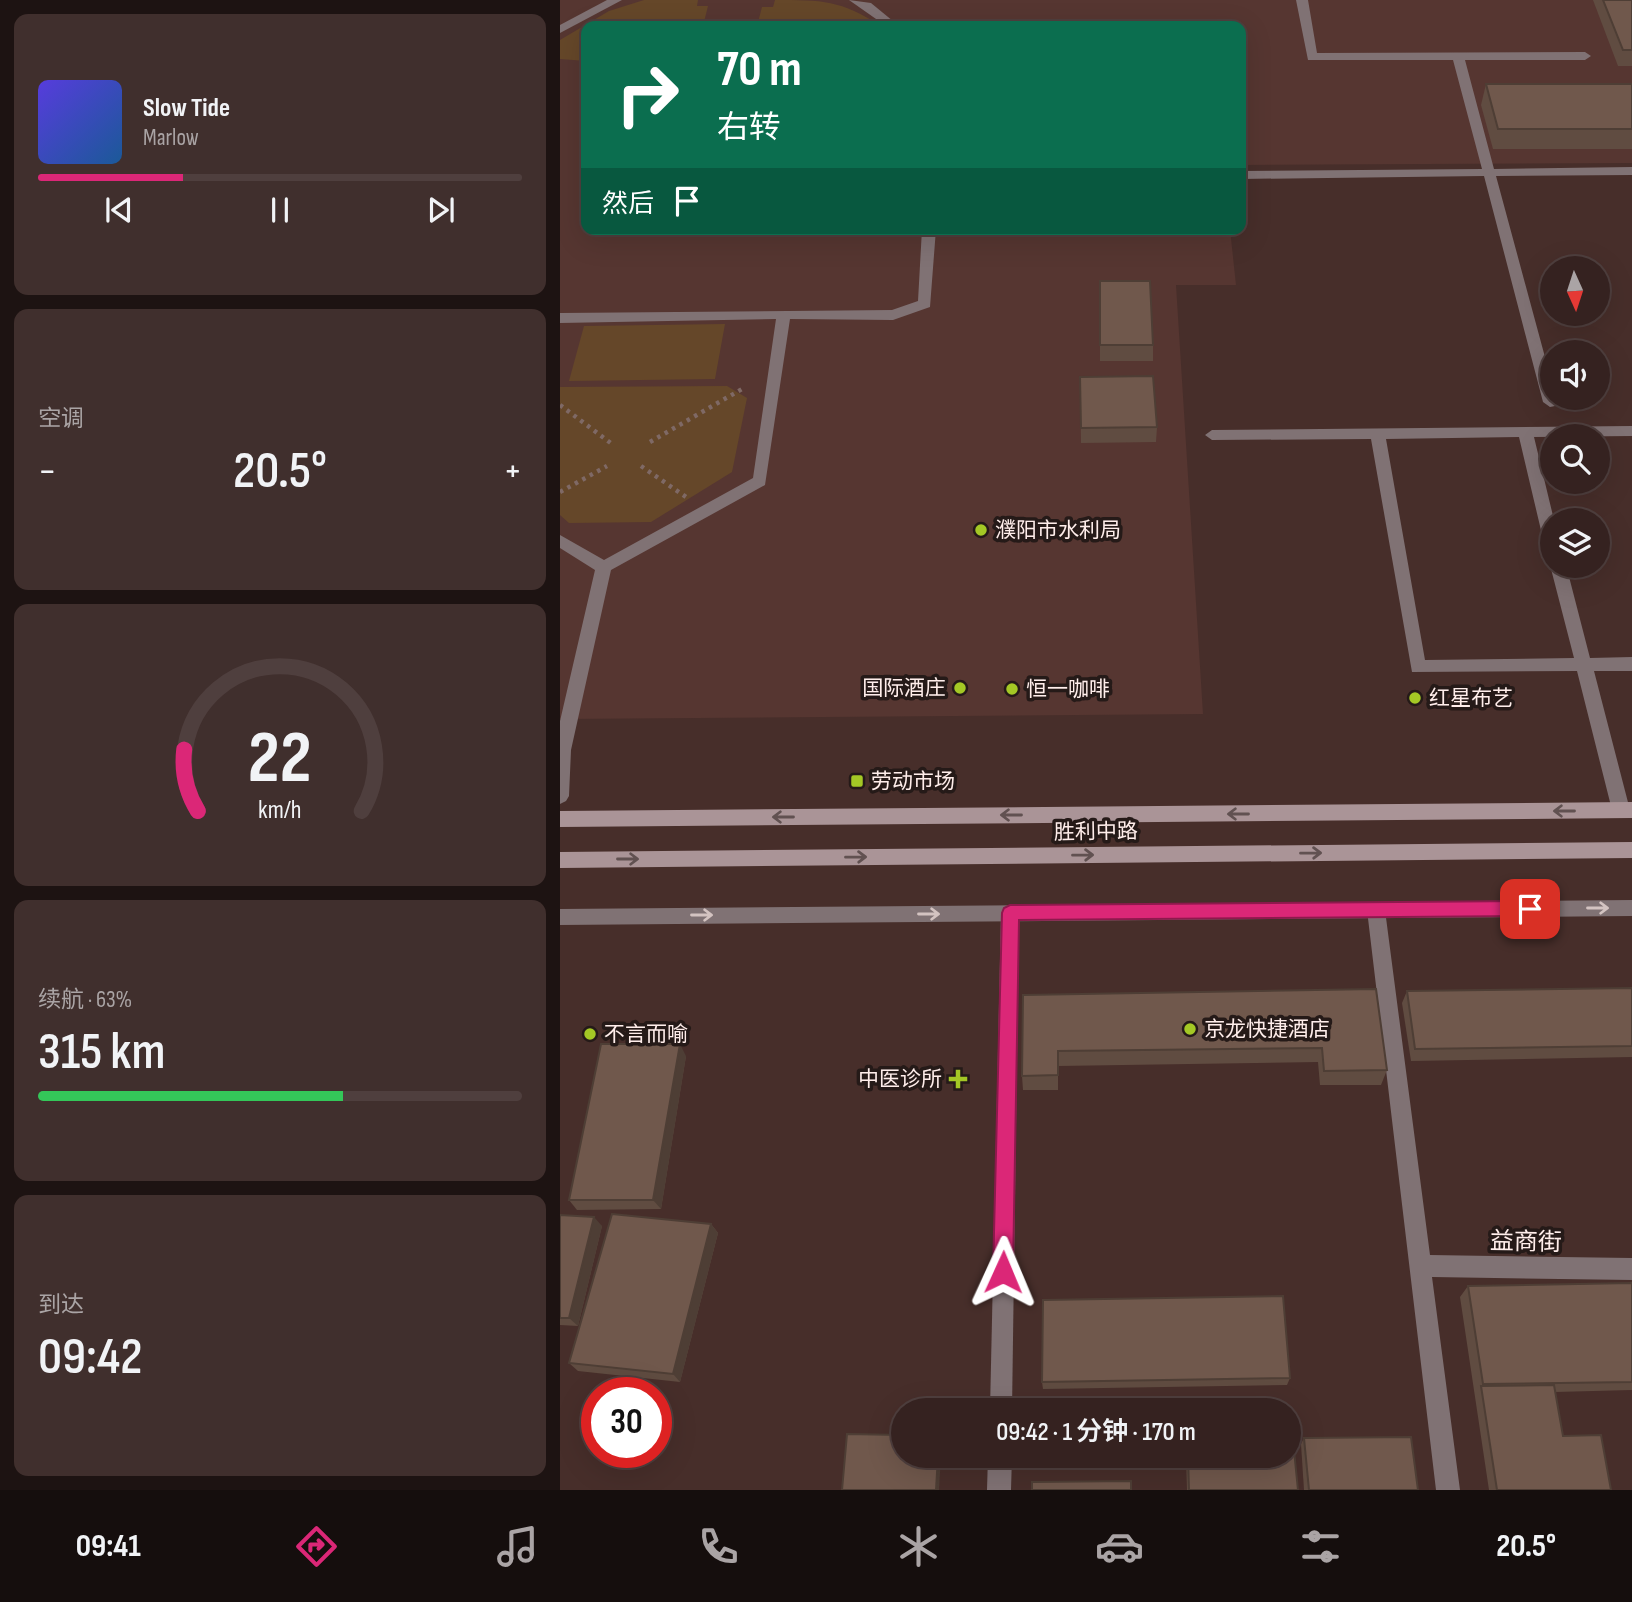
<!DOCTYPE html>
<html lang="zh">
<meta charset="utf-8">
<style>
body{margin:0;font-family:"Sofia Sans Condensed","Noto Sans SC",sans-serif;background:#402f2d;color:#f1f3f6;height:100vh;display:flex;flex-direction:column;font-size:26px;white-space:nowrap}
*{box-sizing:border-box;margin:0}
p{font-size:23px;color:#aaa4a5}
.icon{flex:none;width:38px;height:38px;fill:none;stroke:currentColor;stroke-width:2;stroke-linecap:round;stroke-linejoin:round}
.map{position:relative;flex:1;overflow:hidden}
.details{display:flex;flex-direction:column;gap:14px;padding:14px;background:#1d1312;width:560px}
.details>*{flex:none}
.banner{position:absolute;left:21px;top:21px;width:665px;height:214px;border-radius:14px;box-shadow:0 7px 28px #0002,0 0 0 2px #4f3f3e;background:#0b6e4f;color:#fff;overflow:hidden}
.needle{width:46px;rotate:177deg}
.buttons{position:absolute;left:980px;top:256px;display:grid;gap:14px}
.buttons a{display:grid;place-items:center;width:70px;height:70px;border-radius:50%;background:#352220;box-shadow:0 7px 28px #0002,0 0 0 2px #4f3f3e;font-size:35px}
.speed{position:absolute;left:21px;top:1377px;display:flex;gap:14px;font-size:35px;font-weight:700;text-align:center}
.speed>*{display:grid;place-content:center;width:91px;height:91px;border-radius:50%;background:#352220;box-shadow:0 7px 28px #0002,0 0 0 2px #4f3f3e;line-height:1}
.speed .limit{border:10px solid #d22;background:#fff;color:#111}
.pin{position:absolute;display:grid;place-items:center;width:60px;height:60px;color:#fff;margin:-30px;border-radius:14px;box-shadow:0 4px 10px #0006}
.me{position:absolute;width:77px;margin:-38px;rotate:1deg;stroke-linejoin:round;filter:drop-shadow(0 0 5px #0008)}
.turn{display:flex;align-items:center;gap:24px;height:147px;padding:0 21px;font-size:32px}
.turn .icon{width:91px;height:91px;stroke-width:2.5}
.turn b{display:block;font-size:49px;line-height:60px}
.then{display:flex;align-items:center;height:66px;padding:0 21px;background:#0003;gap:14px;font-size:26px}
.big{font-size:52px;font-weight:600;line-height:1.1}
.details .widget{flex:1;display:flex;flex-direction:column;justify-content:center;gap:10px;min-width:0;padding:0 24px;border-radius:14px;background:#402f2d}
.details .dial{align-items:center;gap:0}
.dial svg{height:182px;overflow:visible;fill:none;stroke:#4f3f3e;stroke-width:7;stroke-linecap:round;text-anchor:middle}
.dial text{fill:#f1f3f6;stroke:none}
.song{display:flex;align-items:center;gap:21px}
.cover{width:84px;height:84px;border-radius:10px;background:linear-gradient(135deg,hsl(250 70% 55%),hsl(210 70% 35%))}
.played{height:7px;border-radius:4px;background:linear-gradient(90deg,#db2777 30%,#4f3f3e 30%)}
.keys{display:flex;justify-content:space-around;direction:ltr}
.heat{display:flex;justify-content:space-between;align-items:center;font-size:38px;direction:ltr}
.charge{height:10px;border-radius:5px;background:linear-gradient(90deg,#34c759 63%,#4f3f3e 0)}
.trip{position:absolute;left:331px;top:1398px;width:410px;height:70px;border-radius:35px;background:#352220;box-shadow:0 7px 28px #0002,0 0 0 2px #4f3f3e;font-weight:600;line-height:70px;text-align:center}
.dock{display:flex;height:112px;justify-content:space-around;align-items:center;background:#150e0d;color:#aaa4a5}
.dock .icon{width:49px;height:49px}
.dock .current{color:#db2777}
.dock b{font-size:32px;color:#f1f3f6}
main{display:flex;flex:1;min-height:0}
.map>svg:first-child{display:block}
.built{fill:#563631}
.green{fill:#654729}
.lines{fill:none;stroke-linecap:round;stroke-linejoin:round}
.path{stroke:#7f6965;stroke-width:4.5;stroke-dasharray:3.5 5;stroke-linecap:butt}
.lane{fill:#807274;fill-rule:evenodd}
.street{fill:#807274;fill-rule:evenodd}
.secondary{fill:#aa9497;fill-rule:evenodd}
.wall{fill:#604c41}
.shaded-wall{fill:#4e3e35}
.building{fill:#70584c;stroke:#4e3e35;stroke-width:2}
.oneway{stroke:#615151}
.oneway2{stroke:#d3c3c1}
.route{fill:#db2777;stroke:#8e194d;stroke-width:2}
.poi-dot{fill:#a4c825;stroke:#251a18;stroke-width:2.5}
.labels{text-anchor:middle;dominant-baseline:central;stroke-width:7;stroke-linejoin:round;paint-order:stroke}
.poi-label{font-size:21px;fill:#ffeeeb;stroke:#251a18;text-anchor:start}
.street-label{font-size:21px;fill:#ffeeeb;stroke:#251a18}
.near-street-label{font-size:24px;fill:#ffeeeb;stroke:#251a18}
</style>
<main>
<section class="details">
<div class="widget">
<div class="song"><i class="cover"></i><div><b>Slow Tide</b><p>Marlow</p></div></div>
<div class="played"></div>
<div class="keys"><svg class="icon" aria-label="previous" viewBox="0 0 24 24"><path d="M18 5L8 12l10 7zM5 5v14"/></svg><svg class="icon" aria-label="pause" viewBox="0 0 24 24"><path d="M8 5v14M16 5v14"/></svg><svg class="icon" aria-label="next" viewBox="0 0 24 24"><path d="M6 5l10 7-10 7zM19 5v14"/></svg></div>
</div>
<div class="widget"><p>空调</p>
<div class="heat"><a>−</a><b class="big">20.5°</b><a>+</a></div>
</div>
<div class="widget dial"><svg viewBox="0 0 100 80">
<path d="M14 69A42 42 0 1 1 86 69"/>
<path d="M14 69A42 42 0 0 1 8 42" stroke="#db2777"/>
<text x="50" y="56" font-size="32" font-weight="700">22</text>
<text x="50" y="72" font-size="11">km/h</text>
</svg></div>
<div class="widget"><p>续航 · 63%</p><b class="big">315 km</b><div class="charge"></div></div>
<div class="widget"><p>到达</p><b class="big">09:42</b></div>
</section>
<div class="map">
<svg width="1072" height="1490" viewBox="0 0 1072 1490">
<rect width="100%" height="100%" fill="#472e2a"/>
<polygon class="built" points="0,0 1072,0 1072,163 681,165 681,26 26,26 26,229 670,229 676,285 616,285 643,714 0,719"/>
<g class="green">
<polygon points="84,0 138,0 137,6 148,6 143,26 26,26 26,61 0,59 0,40 49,11"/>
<path d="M215,0C262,0 281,0 321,26H197L202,7H213Z"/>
<polygon points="165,324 155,379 9,381 24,326"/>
<polygon points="167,386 187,398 172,472 91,522 9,523 0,515 0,387"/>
</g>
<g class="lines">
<g class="path">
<polyline points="0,405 52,444"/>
<polyline points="90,442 182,389"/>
<polyline points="81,466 126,497"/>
<polyline points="0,492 47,466"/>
</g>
<g class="lane">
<polygon points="47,0 62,0 0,33 0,25"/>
<polygon points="289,0 311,3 339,26 326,26"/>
<polygon points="736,0 748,0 757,53 1025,52 1031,56 1025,60 905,60 934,169 1072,167 1072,175 936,176 992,383 992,397 996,397 997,402 995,406 990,407 983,402 924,176 681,179 681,171 922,169 893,60 748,60"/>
<polygon points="362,229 376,229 370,307 333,320 230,319 205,485 51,570 11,750 9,796 6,801 0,804 0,721 35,570 0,548 0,535 44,560 193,478 216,319 0,323 0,313 332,310 358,301"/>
<polygon points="1072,900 1072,916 0,925 0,909"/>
</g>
<g class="street">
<polygon points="1072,426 1072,436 974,437 994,520 992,549 984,543 959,437 826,439 865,660 1014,658 990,565 992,561 992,565 1006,565 1030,658 1072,657 1072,671 1034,671 1070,810 1067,815 1061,818 1055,815 1052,810 1017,671 852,672 811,439 652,440 645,435 652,430"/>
<polygon points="816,902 823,904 825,910 870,1255 1072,1258 1072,1280 872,1277 900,1490 876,1490 807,910 809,904"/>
<polygon points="450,905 457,907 459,913 452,1410 430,1410 441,913 443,907"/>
<polygon points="428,1456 452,1456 451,1490 427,1490"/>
</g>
<g class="secondary">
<polygon points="1072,802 1072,818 0,827 0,811"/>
<polygon points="1072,842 1072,858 0,868 0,852"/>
</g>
</g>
<g class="wall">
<polygon points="1033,0 1072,0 1072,66 1058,66"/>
<polygon points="926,84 1072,84 1072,149 933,149 921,105"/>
<polygon points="540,281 593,345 593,361 540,361"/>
<polygon points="520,377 597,427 596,442 521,443"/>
<polygon points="1072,988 1072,1057 851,1061 842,1003 847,991"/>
<polygon points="816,989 827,1070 821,1085 760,1085 758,1062 498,1066 498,1090 463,1090 462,1076 463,995"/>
<polygon points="126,1056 101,1209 17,1210 9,1200"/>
<polygon points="0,1215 42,1226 18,1326 0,1325"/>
<polygon points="151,1224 158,1233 120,1382 18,1371 9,1363"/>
<polygon points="1072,1283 1072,1390 995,1392 1003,1436 1051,1490 929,1490 900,1297 908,1286"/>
<polygon points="730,1378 727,1385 483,1389 482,1382"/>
<polygon points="744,1438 858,1490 744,1490 741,1444"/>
<polygon points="626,1456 728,1456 738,1490 627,1490"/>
</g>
<g class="shaded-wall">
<polygon points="120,1044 126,1056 101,1209 93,1200"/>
<polygon points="34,1217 42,1226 18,1326 9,1318"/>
<polygon points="151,1224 158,1233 120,1382 113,1374"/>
<polygon points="378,1456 381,1456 379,1490 376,1490"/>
</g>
<g class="building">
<polygon points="1043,0 1072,0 1072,50 1063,50"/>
<polygon points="926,84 1072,84 1072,129 938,129"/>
<polygon points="540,281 590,281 593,345 540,345"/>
<polygon points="593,376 597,427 521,428 520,377"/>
<polygon points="1072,988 1072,1046 855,1049 847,991"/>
<polygon points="816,989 827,1070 764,1071 762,1048 498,1051 498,1075 462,1076 463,995"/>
<polygon points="41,1044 120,1044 93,1200 9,1200"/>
<polygon points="52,1214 151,1224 113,1374 9,1363"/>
<polygon points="0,1215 34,1217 9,1318 0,1318"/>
<polygon points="1072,1283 1072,1382 923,1384 908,1286"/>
<polygon points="723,1296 730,1378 482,1382 483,1300"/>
<polygon points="994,1385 1003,1436 1041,1435 1051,1490 937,1490 921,1386"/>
<polygon points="287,1434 343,1435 343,1456 378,1456 376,1490 282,1490"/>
<polygon points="851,1437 858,1490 749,1490 744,1438"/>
<polygon points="728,1440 733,1440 738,1490 629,1490 628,1456 728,1456"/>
<polygon points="571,1481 571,1490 472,1490 472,1482"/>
</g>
<defs><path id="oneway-shaft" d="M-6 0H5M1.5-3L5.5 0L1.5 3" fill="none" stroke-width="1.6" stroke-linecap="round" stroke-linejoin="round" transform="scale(1.75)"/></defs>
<g class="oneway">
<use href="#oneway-shaft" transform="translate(1004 811) rotate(180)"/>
<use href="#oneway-shaft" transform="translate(678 814) rotate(180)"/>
<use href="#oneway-shaft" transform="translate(451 815) rotate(180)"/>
<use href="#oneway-shaft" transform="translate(223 817) rotate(180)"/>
<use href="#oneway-shaft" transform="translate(751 853) rotate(-1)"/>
<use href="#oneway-shaft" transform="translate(523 855) rotate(-1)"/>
<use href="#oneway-shaft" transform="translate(296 857) rotate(-1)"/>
<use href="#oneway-shaft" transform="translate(68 859)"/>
</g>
<g class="oneway2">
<use href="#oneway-shaft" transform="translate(1038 908)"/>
<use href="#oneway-shaft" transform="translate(369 914)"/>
<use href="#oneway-shaft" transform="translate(142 915)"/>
</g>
<polygon class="route" points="970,901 976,903 978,909 976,914 970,916 459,920 453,1272 450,1279 443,1282 436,1279 433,1272 442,913 444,908 450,905"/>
<g class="poi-dot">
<circle cx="421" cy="530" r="7"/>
<circle cx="400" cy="688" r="7"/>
<circle cx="452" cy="689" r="7"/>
<circle cx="855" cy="698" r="7"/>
<rect x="290" y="774" width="14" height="14" rx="3.5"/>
<circle cx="630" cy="1029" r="7"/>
<circle cx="30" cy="1034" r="7"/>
<path d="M394.5 1068.5h7v7h7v7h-7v7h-7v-7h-7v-7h7z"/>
</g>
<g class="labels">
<g class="poi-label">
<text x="435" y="530">濮阳市水利局</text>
<text x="386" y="688" text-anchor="end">国际酒庄</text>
<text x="466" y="689">恒一咖啡</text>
<text x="869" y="698">红星布艺</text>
<text x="311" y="781">劳动市场</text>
<text x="644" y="1029">京龙快捷酒店</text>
<text x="44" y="1034">不言而喻</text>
<text x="382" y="1079" text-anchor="end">中医诊所</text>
</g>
<g class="street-label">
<text transform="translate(536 832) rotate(-1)">胜利中路</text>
</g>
<g class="near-street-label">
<text transform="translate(966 1242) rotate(1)">益商街</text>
</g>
</g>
</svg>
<div class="buttons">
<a><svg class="needle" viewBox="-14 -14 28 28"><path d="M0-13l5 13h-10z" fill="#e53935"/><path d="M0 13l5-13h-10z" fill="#aaa4a5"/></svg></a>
<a><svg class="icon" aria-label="sound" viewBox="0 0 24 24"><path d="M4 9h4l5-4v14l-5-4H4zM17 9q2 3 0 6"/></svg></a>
<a><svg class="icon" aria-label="search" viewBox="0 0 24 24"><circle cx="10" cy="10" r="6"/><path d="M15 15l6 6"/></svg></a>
<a><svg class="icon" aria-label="layers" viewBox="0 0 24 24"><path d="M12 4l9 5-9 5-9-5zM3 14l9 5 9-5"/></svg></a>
</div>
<div class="speed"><div class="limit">30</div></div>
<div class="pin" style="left:970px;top:909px;background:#d93025"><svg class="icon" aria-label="arrive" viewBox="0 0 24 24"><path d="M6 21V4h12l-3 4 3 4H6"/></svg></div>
<svg class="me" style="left:443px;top:1272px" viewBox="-20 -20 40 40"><path d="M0-17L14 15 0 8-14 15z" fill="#db2777" stroke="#fff" stroke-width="4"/></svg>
<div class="trip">09:42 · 1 分钟 · 170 m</div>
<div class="banner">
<div class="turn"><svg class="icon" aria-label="right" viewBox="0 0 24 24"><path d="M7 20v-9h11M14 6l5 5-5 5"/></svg><div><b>70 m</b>右转</div></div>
<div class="then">然后<svg class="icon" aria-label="arrive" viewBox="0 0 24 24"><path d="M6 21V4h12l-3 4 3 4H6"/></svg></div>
</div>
</div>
</main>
<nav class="dock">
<b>09:41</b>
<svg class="icon current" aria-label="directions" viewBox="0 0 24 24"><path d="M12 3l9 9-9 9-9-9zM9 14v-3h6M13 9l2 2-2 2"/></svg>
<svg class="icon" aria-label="music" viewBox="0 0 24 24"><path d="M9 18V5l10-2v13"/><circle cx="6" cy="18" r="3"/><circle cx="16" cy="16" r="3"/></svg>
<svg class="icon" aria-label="phone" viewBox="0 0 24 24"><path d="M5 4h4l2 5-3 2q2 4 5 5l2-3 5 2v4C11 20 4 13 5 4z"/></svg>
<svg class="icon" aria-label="climate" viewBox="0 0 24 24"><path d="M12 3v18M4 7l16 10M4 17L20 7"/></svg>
<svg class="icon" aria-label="car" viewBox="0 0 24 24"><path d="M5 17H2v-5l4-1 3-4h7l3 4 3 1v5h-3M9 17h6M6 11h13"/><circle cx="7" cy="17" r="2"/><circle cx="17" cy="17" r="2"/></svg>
<svg class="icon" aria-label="filters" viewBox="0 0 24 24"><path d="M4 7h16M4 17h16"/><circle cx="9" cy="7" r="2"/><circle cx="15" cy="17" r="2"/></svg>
<b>20.5°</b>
</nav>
